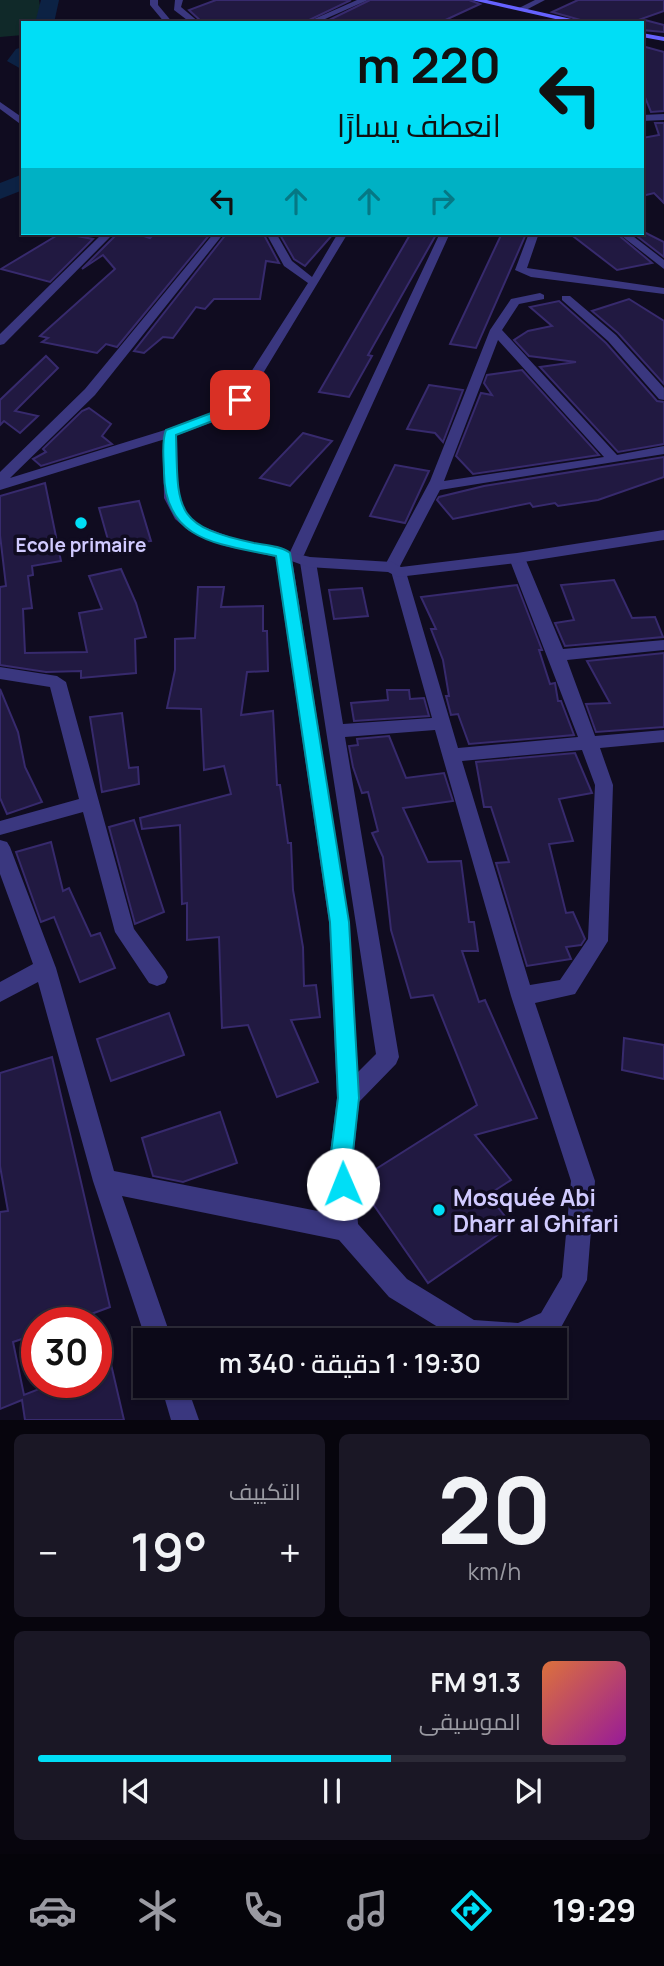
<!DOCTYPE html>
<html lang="ar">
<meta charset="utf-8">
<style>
body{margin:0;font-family:Manrope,Cairo,sans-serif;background:#1a1725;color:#f1f3f6;direction:rtl;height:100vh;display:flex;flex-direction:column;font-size:26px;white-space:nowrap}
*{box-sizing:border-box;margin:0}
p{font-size:23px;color:#9a9aa2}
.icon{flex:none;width:38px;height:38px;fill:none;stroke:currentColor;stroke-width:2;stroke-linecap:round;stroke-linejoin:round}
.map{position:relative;height:1420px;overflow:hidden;direction:ltr}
.details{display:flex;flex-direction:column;gap:14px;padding:14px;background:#07050d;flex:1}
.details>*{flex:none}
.top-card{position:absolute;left:21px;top:21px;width:623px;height:214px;border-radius:0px;box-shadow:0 2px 5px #0004,0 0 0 2px #2c2a37;direction:rtl;background:#00def6;color:#111;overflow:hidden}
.speed{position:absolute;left:21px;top:1307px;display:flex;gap:14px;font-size:35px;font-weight:700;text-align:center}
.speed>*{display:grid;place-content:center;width:91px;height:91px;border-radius:50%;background:#0c0918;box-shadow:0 2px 5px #0004,0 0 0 2px #2c2a37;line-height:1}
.speed .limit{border:10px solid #d22;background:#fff;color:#111}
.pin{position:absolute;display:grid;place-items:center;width:60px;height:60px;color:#fff;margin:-30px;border-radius:14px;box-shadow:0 4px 10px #0006}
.me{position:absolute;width:77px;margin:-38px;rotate:359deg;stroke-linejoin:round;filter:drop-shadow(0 0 5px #0008)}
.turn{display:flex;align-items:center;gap:24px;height:147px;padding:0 28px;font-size:32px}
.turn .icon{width:91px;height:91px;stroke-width:2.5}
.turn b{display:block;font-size:49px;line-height:60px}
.lanes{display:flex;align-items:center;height:66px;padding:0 28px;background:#0003;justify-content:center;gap:35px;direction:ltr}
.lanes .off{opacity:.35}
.big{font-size:52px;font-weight:600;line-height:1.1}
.details .widget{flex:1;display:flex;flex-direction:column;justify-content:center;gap:10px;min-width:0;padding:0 24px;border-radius:10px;background:#1a1725}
.details .dial{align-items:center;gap:0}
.dial b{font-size:91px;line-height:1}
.song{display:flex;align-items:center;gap:21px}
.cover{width:84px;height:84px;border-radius:10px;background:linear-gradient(135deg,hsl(20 70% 55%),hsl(300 70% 35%))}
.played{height:7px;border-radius:4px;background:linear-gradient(90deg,#00def6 60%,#2c2a37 60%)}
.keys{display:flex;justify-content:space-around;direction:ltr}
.heat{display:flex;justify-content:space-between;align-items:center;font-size:38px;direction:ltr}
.details .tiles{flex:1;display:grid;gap:14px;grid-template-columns:1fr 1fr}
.widget:last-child{grid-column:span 2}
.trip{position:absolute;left:133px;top:1328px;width:434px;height:70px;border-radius:0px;background:#0c0918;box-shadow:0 2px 5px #0004,0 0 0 2px #2c2a37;font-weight:600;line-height:70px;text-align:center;direction:rtl}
.dock{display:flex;height:112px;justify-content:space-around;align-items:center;background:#05040a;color:#9a9aa2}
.dock .icon{width:49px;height:49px}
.dock .active{color:#00def6}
.dock b{font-size:32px;color:#f1f3f6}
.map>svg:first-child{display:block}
.green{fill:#102929}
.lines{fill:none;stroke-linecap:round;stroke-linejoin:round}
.river{fill:#0c2244;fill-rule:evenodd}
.building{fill:#211941;stroke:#372a6d;stroke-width:2}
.minor{fill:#3a377f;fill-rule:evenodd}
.tertiary{fill:#3a377f;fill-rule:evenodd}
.secondary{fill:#6662ff;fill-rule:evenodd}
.route{fill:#00def6;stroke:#0090a0;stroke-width:2}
.poi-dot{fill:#00def6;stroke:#100c20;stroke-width:2.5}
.labels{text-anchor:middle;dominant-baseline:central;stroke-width:7;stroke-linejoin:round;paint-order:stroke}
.poi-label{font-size:19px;font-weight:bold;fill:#d1cbff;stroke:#100c20}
.near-poi-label{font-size:23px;font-weight:bold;fill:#d1cbff;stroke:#100c20;text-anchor:start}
</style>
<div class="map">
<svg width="664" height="1420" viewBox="0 0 664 1420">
<rect width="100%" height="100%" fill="#100c20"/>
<polygon class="green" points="0,0 39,0 43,23 23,23 23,35 0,37"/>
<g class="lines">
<g class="river">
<polygon points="41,0 59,0 54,23 35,23"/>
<polygon points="23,47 23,70 7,61 16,49"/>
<polygon points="23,174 23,190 0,199 0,183"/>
</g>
</g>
<g class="building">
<polygon points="216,0 351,0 303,23 203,23 189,10"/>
<polygon points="370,0 469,0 480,4 439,23 323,23"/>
<polygon points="578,0 664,0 664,11 641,19 664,25 664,32 642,30 642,23 591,23 552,12"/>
<polygon points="642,46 664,52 664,111 651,112 642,90"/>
<polygon points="655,123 664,123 664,203 654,193 642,196 642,138 659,135"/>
<polygon points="61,233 93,239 50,282 1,269"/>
<polygon points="135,233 150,238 155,233 211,233 117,347 106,344 97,353 42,342 48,338 40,336 115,269 103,255 82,269 116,235"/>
<polygon points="227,233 263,233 279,263 266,261 260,299 214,299 205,309 196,307 173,338 163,337 144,353 134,351"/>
<polygon points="279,233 334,233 305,266 294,259"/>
<polygon points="411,233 437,233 368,355 372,356 349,397 319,392"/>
<polygon points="502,233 526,234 476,348 450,344"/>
<polygon points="569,233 616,233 652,263 617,270"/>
<polygon points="633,233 646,233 664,242 664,257"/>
<polygon points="629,299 664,321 664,384 618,333 592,311"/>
<polygon points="559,301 606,343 657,401 664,402 664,444 618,452 540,367 576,362 529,356 514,340 528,331 552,326 530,307"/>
<polygon points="46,356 58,368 15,411 38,416 20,433 4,421 0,425 0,400"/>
<polygon points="522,370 599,455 473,474 456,456 481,393 492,395 484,383 487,375"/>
<polygon points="429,385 463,390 443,442 435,433 407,429"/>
<polygon points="89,408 111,424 102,436 112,444 41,466 33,459 46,452 43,449 82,411"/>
<polygon points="303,433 332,441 290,486 260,478"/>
<polygon points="664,457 664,477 598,500 558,506 555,503 533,507 530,503 453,519 437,500 439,497 484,486"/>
<polygon points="395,465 429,471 405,523 370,516"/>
<polygon points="45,483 61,561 32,566 33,575 28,576 32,608 23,609 25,653 87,652 79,613 102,609 89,576 121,569 136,603 146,637 135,639 136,673 81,678 81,671 46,672 0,665 0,587 6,586 0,535 0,496"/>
<polygon points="139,501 151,541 110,547 99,508"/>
<polygon points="614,580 632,618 655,617 663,637 565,646 555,623 574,620 561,585"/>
<polygon points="517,585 542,650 539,650 550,684 555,683 558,701 561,701 574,735 469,744 458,714 451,715 446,696 449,696 443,660 431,629 436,629 421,597"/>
<polygon points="198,587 224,587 221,607 263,606 263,631 267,631 268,671 247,672 241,715 273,711 277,785 280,785 288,843 291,843 293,890 303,947 304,986 316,985 320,1017 291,1020 318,1082 277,1097 248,1025 222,1028 219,937 187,940 187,903 182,904 180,825 142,829 140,818 231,794 224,766 204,770 201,709 167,708 175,670 175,639 195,638"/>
<polygon points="362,588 368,616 334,619 329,590"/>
<polygon points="664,653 664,727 596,732 586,704 610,703 587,661"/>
<polygon points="0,689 18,732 25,767 42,802 7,814 0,798"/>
<polygon points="387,690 409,690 410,699 424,698 429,716 354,721 351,703 388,700"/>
<polygon points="122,713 129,768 138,767 139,784 102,792 90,717"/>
<polygon points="389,736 406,778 444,773 453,801 403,808 428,862 461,861 469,922 474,922 478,951 462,951 479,1002 485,1000 537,1118 475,1135 511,1180 488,1195 512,1225 428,1283 357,1181 477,1105 433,995 411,998 391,930 383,857 372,833 378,831 368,792 362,793 353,767 349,746 358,745 357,739"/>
<polygon points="575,753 592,793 559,799 573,841 549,844 566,913 573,912 585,939 581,945 566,947 571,959 527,966 496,863 509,862 491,807 484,807 476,762"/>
<polygon points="134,820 164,912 135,924 109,827"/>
<polygon points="51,842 63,891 69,888 91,936 100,933 115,968 80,982 54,917 41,922 16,852"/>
<polygon points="169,1013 184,1055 111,1081 97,1039"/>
<polygon points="624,1038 664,1045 664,1079 622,1070"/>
<polygon points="52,1057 110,1307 67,1323 37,1323 37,1334 13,1342 24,1395 57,1382 96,1382 96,1335 104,1334 124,1420 25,1420 22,1400 0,1409 0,1212 8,1211 0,1166 0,1073"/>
<polygon points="220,1112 237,1163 183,1182 153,1176 142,1138"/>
</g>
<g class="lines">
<g class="minor">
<polygon points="150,0 158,0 158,5 173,23 165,23 150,5"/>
<polygon points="175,0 183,0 181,7 200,23 191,23 174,10"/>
<polygon points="357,0 368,0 316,23 305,23"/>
<polygon points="535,0 545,0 524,11 517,9"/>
<polygon points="0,102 23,118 23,126 0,109"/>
<polygon points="664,114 664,120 642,121 642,115"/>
<polygon points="103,233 114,233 4,344 0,345 0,334"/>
<polygon points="214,233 224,233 95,395 10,478 165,430 213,412 235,397 308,283 284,266 266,233 276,233 292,261 312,277 338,233 348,233 245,403 223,418 175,436 0,490 0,472 85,389"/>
<path d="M440,233H450L304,555L301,558L292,559L349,922L358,1072L376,1054L300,562L308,557L316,562L343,724L432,718L391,571L384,567L430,481L490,330L511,299L540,293L544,295V299L519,304L502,330L617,455L664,446V454L440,490L399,568L406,572L458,748L578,737L509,558L512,555H522L525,558L563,649L664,640V650L567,660L595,736L664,730V742L600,748L613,785L608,941L575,994L535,1003L595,1181L587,1280L559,1331L538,1340H459L389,1297L339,1240L122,1196L172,1340H146L93,1181L38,982L0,1002V982L33,964L0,874V840L7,842L10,847L56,968L114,1171L333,1214L329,1161L337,1098L329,922L275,553L283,548L290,552ZM498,340L604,457L444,481ZM435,730L511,996L571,1181L562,1277L541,1313L518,1323L474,1320L407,1279L358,1224L353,1161L359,1102L396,1064L399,1057L345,737ZM582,750L595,785L588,939L560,980L530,985L462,761Z"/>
<polygon points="529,233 539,233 527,268 664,288 664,294 531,277 515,270"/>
<polygon points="618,233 629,233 664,260 664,269"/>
<polygon points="562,296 570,296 616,335 664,388 664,400 659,399 608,341 562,300"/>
<polygon points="0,667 57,676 66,682 134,929 165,971 168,977 165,983 157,986 149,983 115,932 83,812 0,835 0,821 79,799 50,687 0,679"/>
<polygon points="161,1386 187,1386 199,1420 171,1420"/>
</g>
<polygon class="tertiary" points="170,429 177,433 178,498 186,513 199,525 233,538 310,557 392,562 401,567 517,553 664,530 664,540 517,563 398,577 388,572 308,567 286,559 225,546 189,531 175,519 164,498 163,433"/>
<g class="secondary">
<polygon points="472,0 487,0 589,23 573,23"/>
<polygon points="642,33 664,37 664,41 642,37"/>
</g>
</g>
<path class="route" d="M236,398L246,400L223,417L176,435C178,510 173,526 254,543C265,545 282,546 290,553L349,922L359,1098L352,1161L354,1184L351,1191L343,1194L335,1191L330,1161L338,1098L330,922L276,556C221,544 165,543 164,473C164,460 161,442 166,430L214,412Z"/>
<g class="poi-dot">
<circle cx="81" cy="523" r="7"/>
<circle cx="439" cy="1210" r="7"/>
</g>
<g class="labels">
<g class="poi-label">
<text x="81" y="545">Ecole primaire</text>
</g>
<g class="near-poi-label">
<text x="453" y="1197">Mosquée Abi<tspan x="453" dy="26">Dharr al Ghifari</tspan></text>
</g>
</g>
</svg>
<div class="speed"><div class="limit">30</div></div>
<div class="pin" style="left:240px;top:400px;background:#d93025"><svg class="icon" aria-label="arrive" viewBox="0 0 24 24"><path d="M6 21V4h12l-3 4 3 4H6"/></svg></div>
<svg class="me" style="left:343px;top:1184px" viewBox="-20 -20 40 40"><circle r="19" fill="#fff"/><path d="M0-13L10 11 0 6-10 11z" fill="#00def6"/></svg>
<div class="trip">19:30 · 1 دقيقة · 340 m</div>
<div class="top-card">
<div class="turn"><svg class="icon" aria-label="left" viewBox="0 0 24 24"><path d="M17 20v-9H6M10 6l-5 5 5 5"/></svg><div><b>220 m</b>انعطف يسارًا</div></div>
<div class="lanes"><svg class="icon" aria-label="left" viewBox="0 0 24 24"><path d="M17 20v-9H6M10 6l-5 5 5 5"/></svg><svg class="icon off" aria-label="ahead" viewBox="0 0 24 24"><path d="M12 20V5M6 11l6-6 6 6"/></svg><svg class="icon off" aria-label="ahead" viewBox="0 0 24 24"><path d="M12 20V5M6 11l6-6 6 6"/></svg><svg class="icon off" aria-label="right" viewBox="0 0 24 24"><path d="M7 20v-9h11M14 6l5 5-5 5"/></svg></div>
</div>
</div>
<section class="details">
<div class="tiles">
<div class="widget dial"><b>20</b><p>km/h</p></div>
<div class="widget"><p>التكييف</p>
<div class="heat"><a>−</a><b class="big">19°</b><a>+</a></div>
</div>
<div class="widget">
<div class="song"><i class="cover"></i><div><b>91.3 FM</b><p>الموسيقى</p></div></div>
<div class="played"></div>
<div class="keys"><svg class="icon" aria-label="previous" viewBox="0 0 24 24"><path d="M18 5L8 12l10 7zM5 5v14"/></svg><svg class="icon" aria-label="pause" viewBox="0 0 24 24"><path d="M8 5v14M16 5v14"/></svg><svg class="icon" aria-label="next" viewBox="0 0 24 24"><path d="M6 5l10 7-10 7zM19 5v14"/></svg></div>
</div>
</div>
</section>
<nav class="dock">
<b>19:29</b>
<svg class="icon active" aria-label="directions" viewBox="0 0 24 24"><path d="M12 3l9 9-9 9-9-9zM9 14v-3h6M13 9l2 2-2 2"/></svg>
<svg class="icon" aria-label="music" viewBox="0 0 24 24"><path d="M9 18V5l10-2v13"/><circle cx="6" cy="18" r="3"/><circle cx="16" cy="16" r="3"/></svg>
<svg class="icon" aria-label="phone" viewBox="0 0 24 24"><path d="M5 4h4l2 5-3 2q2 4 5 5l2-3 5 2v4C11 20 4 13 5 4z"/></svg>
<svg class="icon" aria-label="climate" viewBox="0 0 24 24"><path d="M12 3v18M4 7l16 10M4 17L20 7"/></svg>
<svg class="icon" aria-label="car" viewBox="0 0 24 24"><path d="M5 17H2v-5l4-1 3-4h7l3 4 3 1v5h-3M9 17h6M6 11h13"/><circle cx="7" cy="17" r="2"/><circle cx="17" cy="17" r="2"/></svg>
</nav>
